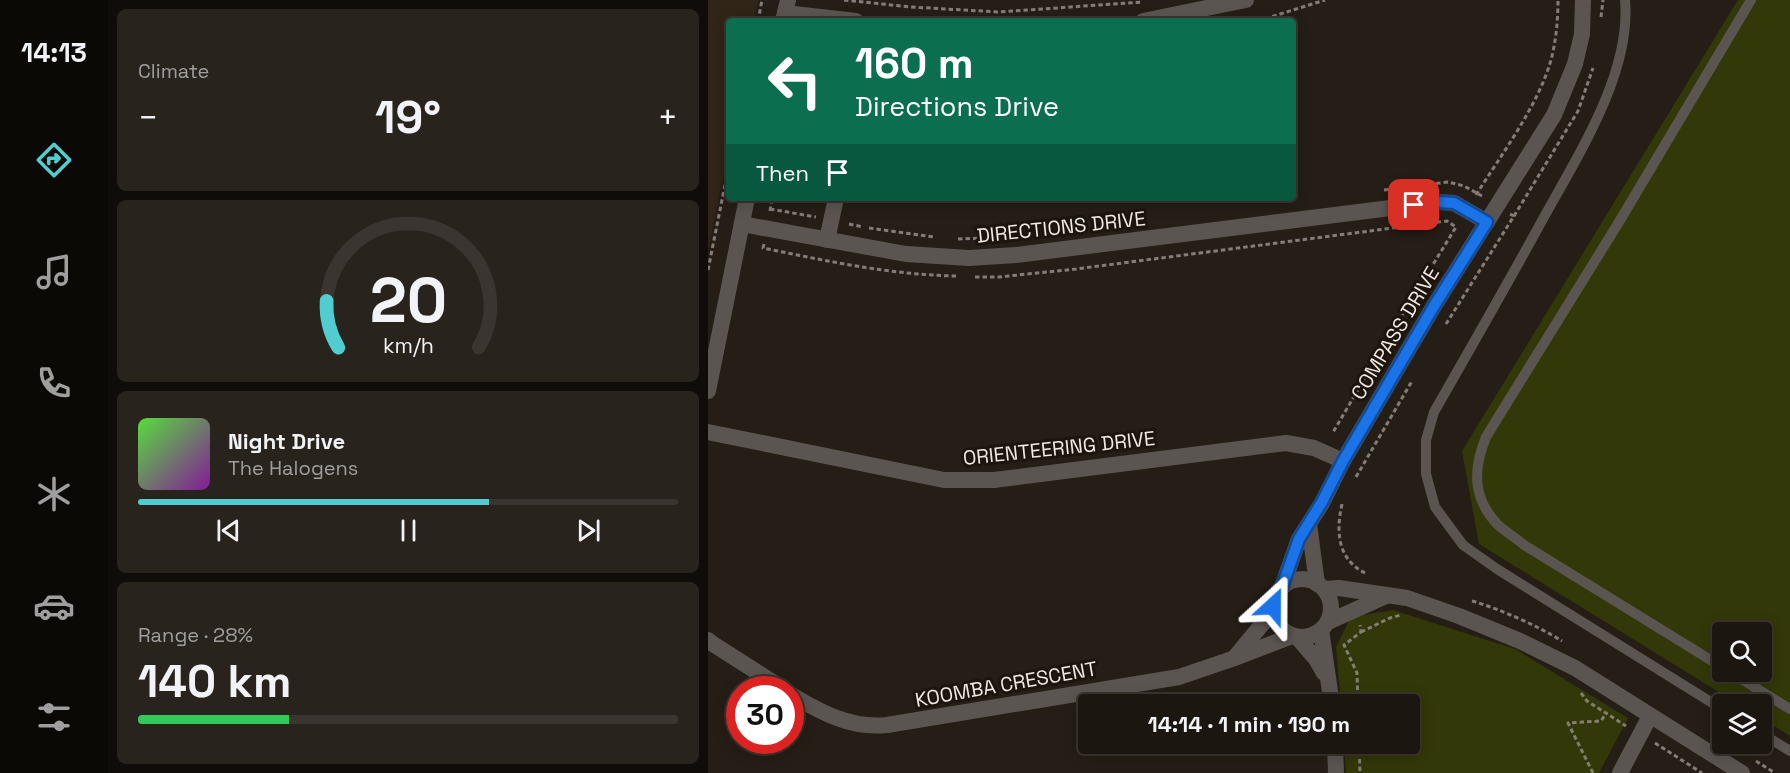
<!DOCTYPE html>
<meta charset="utf-8">
<style>
body{margin:0;font-family:"Space Grotesk",sans-serif;background:#29231e;color:#f1f3f6;height:100vh;display:flex;flex-direction:column;font-size:22px;white-space:nowrap}
*{box-sizing:border-box;margin:0}
p{font-size:20px;color:#a09f9f}
.icon{flex:none;width:33px;height:33px;fill:none;stroke:currentColor;stroke-width:2;stroke-linecap:round;stroke-linejoin:round}
.map{position:relative;flex:1;overflow:hidden}
.drawer{display:flex;flex-direction:column;gap:9px;padding:9px;background:#0f0c09;width:600px}
.drawer>*{flex:none}
.top-card{position:absolute;left:18px;top:18px;width:570px;height:183px;border-radius:6px;box-shadow:0 3px 15px #0003,0 0 0 2px #3a3530;background:#0b6e4f;color:#fff;overflow:hidden}
.buttons{position:absolute;left:1004px;top:622px;display:grid;gap:12px}
.buttons a{display:grid;place-items:center;width:60px;height:60px;border-radius:6px;background:#1c1610;box-shadow:0 3px 15px #0003,0 0 0 2px #3a3530;font-size:30px}
.speed{position:absolute;left:18px;top:676px;display:flex;gap:12px;font-size:30px;font-weight:700;text-align:center}
.speed>*{display:grid;place-content:center;width:78px;height:78px;border-radius:50%;background:#1c1610;box-shadow:0 3px 15px #0003,0 0 0 2px #3a3530;line-height:1}
.speed .limit{border:9px solid #d22;background:#fff;color:#111}
.pin{position:absolute;display:grid;place-items:center;width:51px;height:51px;color:#fff;margin:-26px;border-radius:12px;box-shadow:0 3px 9px #0006}
.me{position:absolute;width:66px;margin:-33px;rotate:24deg;stroke-linejoin:round;filter:drop-shadow(0 0 4px #0008)}
.turn{display:flex;align-items:center;gap:21px;height:126px;padding:0 30px;font-size:27px}
.turn .icon{width:78px;height:78px;stroke-width:2.5}
.turn b{display:block;font-size:42px;line-height:51px}
.then{display:flex;align-items:center;height:57px;padding:0 30px;background:#0003;gap:12px;font-size:22px}
.big{font-size:45px;font-weight:800;line-height:1.1}
.drawer .card{flex:1;display:flex;flex-direction:column;justify-content:center;gap:9px;min-width:0;padding:0 21px;border-radius:9px;background:#29231e}
.drawer .dial{align-items:center;gap:0}
.dial svg{height:156px;overflow:visible;fill:none;stroke:#3a3530;stroke-width:7;stroke-linecap:round;text-anchor:middle}
.dial text{fill:#f1f3f6;stroke:none}
.song{display:flex;align-items:center;gap:18px}
.cover{width:72px;height:72px;border-radius:9px;background:linear-gradient(135deg,hsl(110 70% 55%),hsl(290 70% 35%))}
.played{height:6px;border-radius:3px;background:linear-gradient(90deg,#52cdcf 65%,#3a3530 65%)}
.keys{display:flex;justify-content:space-around;direction:ltr}
.heat{display:flex;justify-content:space-between;align-items:center;font-size:33px;direction:ltr}
.charge{height:9px;border-radius:4px;background:linear-gradient(90deg,#34c759 28%,#3a3530 0)}
.trip{position:absolute;left:370px;top:694px;width:342px;height:60px;border-radius:6px;background:#1c1610;box-shadow:0 3px 15px #0003,0 0 0 2px #3a3530;font-weight:800;line-height:60px;text-align:center}
main{display:flex;flex:1;min-height:0}
.tabs{display:flex;flex-direction:column;width:108px;justify-content:space-around;align-items:center;background:#0b0906;color:#a09f9f}
.tabs .icon{width:42px;height:42px}
.tabs .selected{color:#52cdcf}
.tabs b{font-size:27px;color:#f1f3f6}
.map>svg:first-child{display:block}
.education{fill:#302516}
.green{fill:#323807;fill-rule:evenodd}
.lines{fill:none;stroke-linecap:round;stroke-linejoin:round}
.path{stroke:#837d76;stroke-width:3;stroke-dasharray:4.5 3;stroke-linecap:butt}
.service{stroke:#5b5552;stroke-width:10}
.minor{stroke:#5b5552;stroke-width:16}
.tertiary{stroke:#5b5552;stroke-width:16}
.route-casing{stroke:#114b97;stroke-width:15}
.route{stroke:#1a73e8;stroke-width:10}
.labels{text-anchor:middle;dominant-baseline:central;stroke-width:6;stroke-linejoin:round;paint-order:stroke}
.street-label{font-size:20px;fill:#efeae4;stroke:#1c150d}
</style>
<main>
<nav class="tabs">
<b>14:13</b>
<svg class="icon selected" aria-label="directions" viewBox="0 0 24 24"><path d="M12 3l9 9-9 9-9-9zM9 14v-3h6M13 9l2 2-2 2"/></svg>
<svg class="icon" aria-label="music" viewBox="0 0 24 24"><path d="M9 18V5l10-2v13"/><circle cx="6" cy="18" r="3"/><circle cx="16" cy="16" r="3"/></svg>
<svg class="icon" aria-label="phone" viewBox="0 0 24 24"><path d="M5 4h4l2 5-3 2q2 4 5 5l2-3 5 2v4C11 20 4 13 5 4z"/></svg>
<svg class="icon" aria-label="climate" viewBox="0 0 24 24"><path d="M12 3v18M4 7l16 10M4 17L20 7"/></svg>
<svg class="icon" aria-label="car" viewBox="0 0 24 24"><path d="M5 17H2v-5l4-1 3-4h7l3 4 3 1v5h-3M9 17h6M6 11h13"/><circle cx="7" cy="17" r="2"/><circle cx="17" cy="17" r="2"/></svg>
<svg class="icon" aria-label="filters" viewBox="0 0 24 24"><path d="M4 7h16M4 17h16"/><circle cx="9" cy="7" r="2"/><circle cx="15" cy="17" r="2"/></svg>
</nav>
<section class="drawer">
<div class="card"><p>Climate</p>
<div class="heat"><a>−</a><b class="big">19°</b><a>+</a></div>
</div>
<div class="card dial"><svg viewBox="0 0 100 80">
<path d="M14 69A42 42 0 1 1 86 69"/>
<path d="M14 69A42 42 0 0 1 8 45" stroke="#52cdcf"/>
<text x="50" y="56" font-size="32" font-weight="700">20</text>
<text x="50" y="72" font-size="11">km/h</text>
</svg></div>
<div class="card">
<div class="song"><i class="cover"></i><div><b>Night Drive</b><p>The Halogens</p></div></div>
<div class="played"></div>
<div class="keys"><svg class="icon" aria-label="previous" viewBox="0 0 24 24"><path d="M18 5L8 12l10 7zM5 5v14"/></svg><svg class="icon" aria-label="pause" viewBox="0 0 24 24"><path d="M8 5v14M16 5v14"/></svg><svg class="icon" aria-label="next" viewBox="0 0 24 24"><path d="M6 5l10 7-10 7zM19 5v14"/></svg></div>
</div>
<div class="card"><p>Range · 28%</p><b class="big">140 km</b><div class="charge"></div></div>
</section>
<div class="map">
<svg width="1082" height="773" viewBox="0 0 1082 773">
<rect width="100%" height="100%" fill="#251e16"/>
<polygon class="education" points="0,0 50,0 46,21 21,21 21,146 0,251"/>
<g class="green">
<path d="M1030,0H1082V736L1053,718V705H1032L771,544L754,451ZM1014,633H1053V672H1014Z"/>
<polygon points="685,610 807,649 920,718 891,773 638,773 636,744 702,744 702,705 633,705 628,647 643,617"/>
</g>
<g class="lines">
<g class="path">
<polyline points="136,0 203,7 291,12 434,2"/>
<polyline points="893,17 895,0"/>
<polyline points="50,21 54,0"/>
<polyline points="550,21 617,0"/>
<polyline points="676,190 740,182 756,186 774,196"/>
<path d="M768,195C793,155 830,106 843,60C848,41 850,20 850,0"/>
<polyline points="62,209 108,217"/>
<polyline points="62,211 64,198"/>
<polyline points="806,216 870,111 885,68"/>
<polyline points="141,224 155,227"/>
<polyline points="161,228 226,237"/>
<polyline points="250,239 280,238"/>
<path d="M56,244L55,248C119,261 183,275 249,276"/>
<polyline points="0,270 21,165"/>
<polyline points="267,277 291,277 368,269 739,221 748,227 694,315 624,434"/>
<polyline points="738,324 806,216 802,214"/>
<polyline points="648,477 704,381"/>
<path d="M634,504C628,531 629,559 657,573"/>
<path d="M764,601C792,609 830,626 854,641"/>
<polyline points="653,632 682,618 693,615"/>
<polyline points="873,693 879,701 918,726"/>
<polyline points="650,705 649,673 636,645 653,632 652,625"/>
<polyline points="947,743 994,773"/>
<polyline points="651,744 652,773"/>
<polyline points="1048,761 1067,773"/>
<polyline points="885,773 860,723 893,721 899,712"/>
</g>
<g class="service">
<path d="M917,0C924,76 865,163 830,228C796,290 761,351 726,412L718,440V474L727,507L755,545L789,569L1014,709"/>
<path d="M1014,667L816,545C808,538 798,532 790,525C764,498 765,469 778,437L911,222L1043,0"/>
<polyline points="1022,672 1082,709"/>
<polyline points="1053,733 1082,751"/>
</g>
<g class="minor">
<polyline points="77,13 148,21"/>
<polyline points="435,21 538,0"/>
<polyline points="34,224 198,254 261,258 308,255 730,202 746,203 779,222"/>
<polyline points="119,240 128,198"/>
<polyline points="0,432 236,480 286,480 578,443 606,448 635,461"/>
<polyline points="601,524 609,584"/>
<circle cx="594" cy="608" r="29"/>
<polyline points="574,587 591,539 614,503 635,461 726,306 846,115 867,64 874,34 875,0"/>
<polyline points="616,589 631,588 699,598 751,616 812,641 867,668 1034,773"/>
<polyline points="620,622 678,596"/>
<polyline points="613,630 624,705"/>
<polyline points="589,637 608,659 616,673"/>
<polyline points="0,640 5,644 77,690"/>
<polyline points="527,657 565,611"/>
<path d="M82,694C112,712 143,729 179,725L471,677L524,659L584,636"/>
<polyline points="627,744 628,773"/>
<polyline points="912,773 942,716"/>
</g>
<g class="tertiary">
<polyline points="75,21 80,0"/>
<polyline points="0,391 39,198"/>
</g>
</g>
<g class="lines">
<defs>
<polyline id="route" points="565,606 568,596 574,587 591,539 614,502 635,461 726,306 779,222 746,203 730,202 706,205"/>
</defs>
<use href="#route" class="route-casing"/>
<use href="#route" class="route"/>
</g>
<g class="labels">
<g class="street-label">
<text transform="translate(353 227) rotate(-6)">DIRECTIONS DRIVE</text>
<text transform="translate(687 333) rotate(-59)">COMPASS DRIVE</text>
<text transform="translate(351 448) rotate(-6)">ORIENTEERING DRIVE</text>
<text transform="translate(298 684) rotate(-10)">KOOMBA CRESCENT</text>
</g>
</g>
</svg>
<div class="buttons">
<a><svg class="icon" aria-label="search" viewBox="0 0 24 24"><circle cx="10" cy="10" r="6"/><path d="M15 15l6 6"/></svg></a>
<a><svg class="icon" aria-label="layers" viewBox="0 0 24 24"><path d="M12 4l9 5-9 5-9-5zM3 14l9 5 9-5"/></svg></a>
</div>
<div class="speed"><div class="limit">30</div></div>
<div class="pin" style="left:706px;top:205px;background:#d93025"><svg class="icon" aria-label="arrive" viewBox="0 0 24 24"><path d="M6 21V4h12l-3 4 3 4H6"/></svg></div>
<svg class="me" style="left:565px;top:606px" viewBox="-20 -20 40 40"><path d="M0-17L14 15 0 8-14 15z" fill="#1a73e8" stroke="#fff" stroke-width="4"/></svg>
<div class="trip">14:14 · 1 min · 190 m</div>
<div class="top-card">
<div class="turn"><svg class="icon" aria-label="left" viewBox="0 0 24 24"><path d="M17 20v-9H6M10 6l-5 5 5 5"/></svg><div><b>160 m</b>Directions Drive</div></div>
<div class="then">Then<svg class="icon" aria-label="arrive" viewBox="0 0 24 24"><path d="M6 21V4h12l-3 4 3 4H6"/></svg></div>
</div>
</div>
</main>
